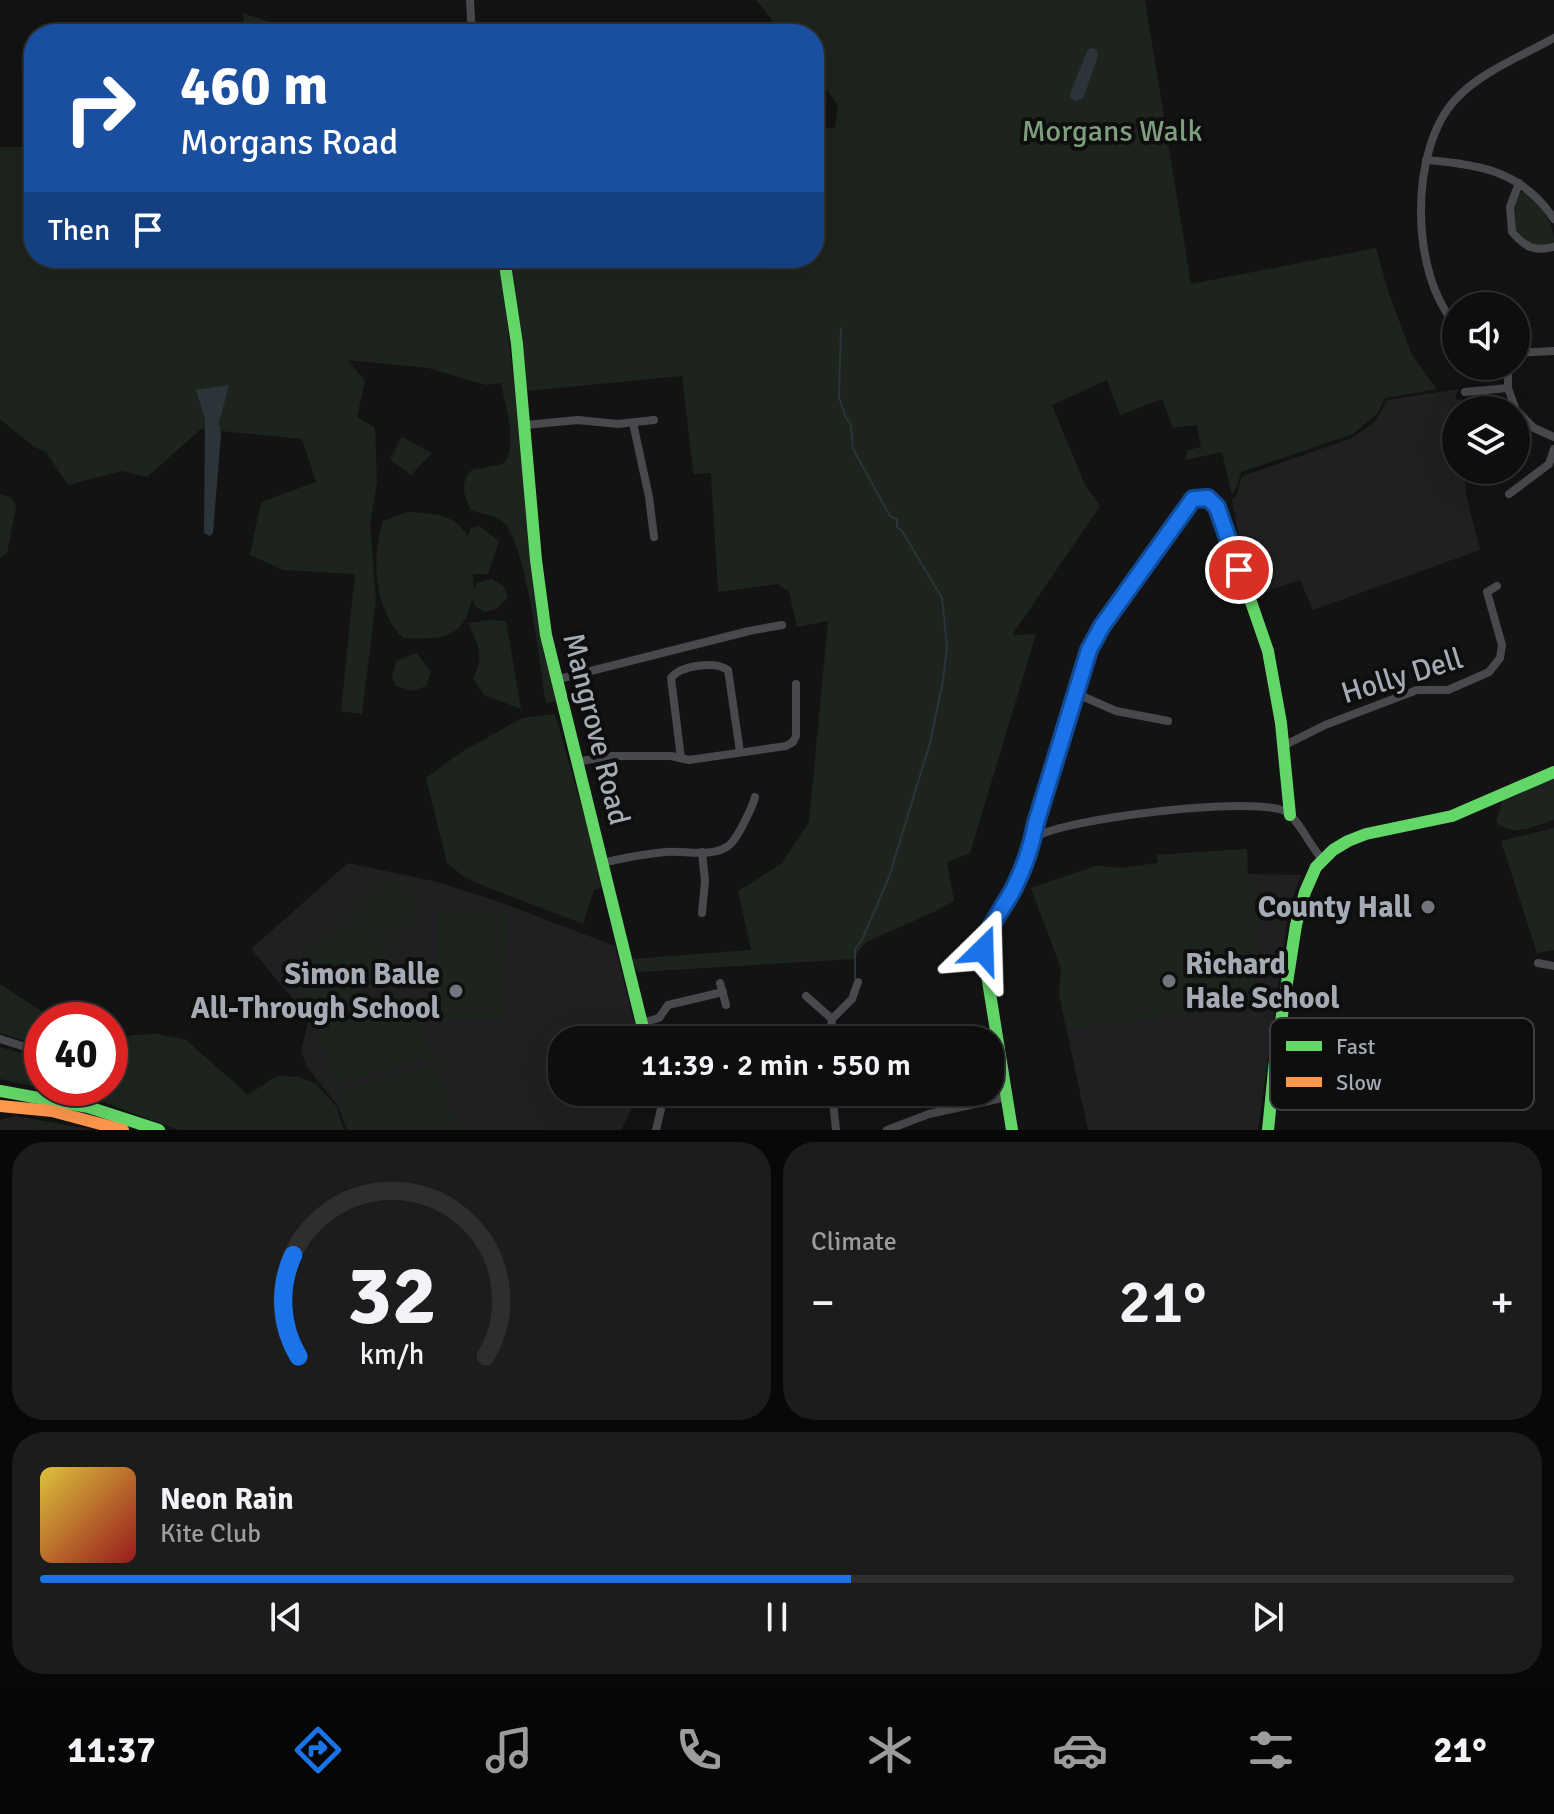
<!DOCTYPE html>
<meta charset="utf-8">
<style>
body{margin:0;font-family:Signika,sans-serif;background:#1c1c1d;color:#f1f3f6;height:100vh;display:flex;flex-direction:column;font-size:30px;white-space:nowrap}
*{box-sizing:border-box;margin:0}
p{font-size:26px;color:#9b9c9e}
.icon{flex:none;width:44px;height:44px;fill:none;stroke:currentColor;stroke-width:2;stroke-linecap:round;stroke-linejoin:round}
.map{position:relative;height:1130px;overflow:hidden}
.panel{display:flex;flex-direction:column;gap:12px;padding:12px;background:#080808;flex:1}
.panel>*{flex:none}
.guide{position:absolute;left:24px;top:24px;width:800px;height:244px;border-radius:32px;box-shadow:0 8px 32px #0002,0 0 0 2px #2e2e2f;background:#1a4fa0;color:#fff;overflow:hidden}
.fabs{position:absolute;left:1442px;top:292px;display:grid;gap:16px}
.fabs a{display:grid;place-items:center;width:88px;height:88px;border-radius:50%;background:#0e0e0f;box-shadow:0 8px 32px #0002,0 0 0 2px #2e2e2f;font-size:40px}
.speed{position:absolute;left:24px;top:1002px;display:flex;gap:16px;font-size:40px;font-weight:700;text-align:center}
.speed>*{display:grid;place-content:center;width:104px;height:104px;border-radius:50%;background:#0e0e0f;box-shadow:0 8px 32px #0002,0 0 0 2px #2e2e2f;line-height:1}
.speed .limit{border:12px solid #d22;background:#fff;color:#111}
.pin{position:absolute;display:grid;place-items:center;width:68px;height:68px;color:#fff;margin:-34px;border:4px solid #fff;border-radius:50%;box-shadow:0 2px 8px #0007}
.me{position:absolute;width:88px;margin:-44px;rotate:22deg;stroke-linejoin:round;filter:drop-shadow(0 0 6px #0008)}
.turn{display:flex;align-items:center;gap:28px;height:168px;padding:0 24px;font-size:36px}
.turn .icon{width:104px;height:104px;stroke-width:2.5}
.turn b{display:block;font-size:56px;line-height:68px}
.then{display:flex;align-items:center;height:76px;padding:0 24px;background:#0003;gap:16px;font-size:30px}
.big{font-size:60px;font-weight:600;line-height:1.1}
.panel .card{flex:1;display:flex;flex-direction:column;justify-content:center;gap:12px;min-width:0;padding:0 28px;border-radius:32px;background:#1c1c1d}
.panel .dial{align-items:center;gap:0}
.dial svg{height:208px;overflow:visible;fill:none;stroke:#2e2e2f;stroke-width:7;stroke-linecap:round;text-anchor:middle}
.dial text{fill:#f1f3f6;stroke:none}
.song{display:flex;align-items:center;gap:24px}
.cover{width:96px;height:96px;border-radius:12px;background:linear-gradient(135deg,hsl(50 70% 55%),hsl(0 70% 35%))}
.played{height:8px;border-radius:4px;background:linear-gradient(90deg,#1a73e8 55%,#2e2e2f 55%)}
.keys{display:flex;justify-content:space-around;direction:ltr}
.heat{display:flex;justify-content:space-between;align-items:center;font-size:44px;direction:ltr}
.panel .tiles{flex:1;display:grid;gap:12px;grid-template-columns:1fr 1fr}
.card:last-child{grid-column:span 2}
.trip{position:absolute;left:548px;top:1026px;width:456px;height:80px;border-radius:32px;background:#0e0e0f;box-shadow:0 8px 32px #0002,0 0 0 2px #2e2e2f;font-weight:600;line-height:80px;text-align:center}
.tabs{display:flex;height:128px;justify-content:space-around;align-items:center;background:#060606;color:#9b9c9e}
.tabs .icon{width:56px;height:56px}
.tabs .on{color:#1a73e8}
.tabs b{font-size:36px;color:#f1f3f6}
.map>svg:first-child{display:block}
.built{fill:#202022}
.green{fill:#1d241e}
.water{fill:#2b3438}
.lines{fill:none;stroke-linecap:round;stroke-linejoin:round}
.stream{stroke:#2b3438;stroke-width:2}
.street{stroke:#48494c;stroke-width:8}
.fast{stroke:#63d668;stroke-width:12}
.slow{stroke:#ff974d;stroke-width:12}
.route-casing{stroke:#114b97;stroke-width:20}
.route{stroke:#1a73e8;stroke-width:14}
.poi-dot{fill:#72767c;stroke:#0e0e0f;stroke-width:3}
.labels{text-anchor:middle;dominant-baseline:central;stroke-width:8;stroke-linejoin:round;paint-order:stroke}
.park-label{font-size:30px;fill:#7e9e7d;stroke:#0e0e0f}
.street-label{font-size:30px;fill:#a5abb4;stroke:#0e0e0f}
.poi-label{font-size:30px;font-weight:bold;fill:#a5abb4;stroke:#0e0e0f;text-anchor:end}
.key{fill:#0e0e0f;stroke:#3b3d41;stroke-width:2}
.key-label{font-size:22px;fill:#a5abb4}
</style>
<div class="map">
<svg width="1554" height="1130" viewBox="0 0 1554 1130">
<rect width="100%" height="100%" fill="#131314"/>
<g class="built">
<polygon points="1458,389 1455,399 1465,401 1465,410 1456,410 1456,470 1464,470 1466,494 1480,550 1313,610 1300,580 1255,595 1244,563 1232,500 1236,496 1242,476 1350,439 1373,424 1388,400"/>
<polygon points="1247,849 1248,874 1301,875 1289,908 1258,1130 1088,1130 1059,995 1061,968 1031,888 1096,866 1122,868 1158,863 1157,855"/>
<polygon points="348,863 437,882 494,900 615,946 639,1040 562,1040 562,1092 640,1092 621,1130 347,1130 338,1106 307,1067 301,1051 309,1018 251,949"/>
<polygon points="16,1116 43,1130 0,1130 0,1120"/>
</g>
<g class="green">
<polygon points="756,0 1145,0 1191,284 1376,248 1389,294 1412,355 1437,389 1385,398 1377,414 1353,434 1241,472 1237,487 1232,495 1222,452 1185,460 1188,450 1201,447 1197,425 1173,428 1162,399 1120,415 1107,380 1052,405 1085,485 1100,506 1012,635 1036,634 970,853 947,862 954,901 934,912 866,942 853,959 638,972 631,959 751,950 738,891 781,864 809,822 828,621 797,627 789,592 778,584 718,592 711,473 694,474 693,470 682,376 527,391 509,258 814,258 814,131 835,127 838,105 814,74 814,34 783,34"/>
<polygon points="243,13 304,34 244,34"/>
<path d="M0,147H34V258H500L544,655L558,701L546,703C540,665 527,549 505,524C498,516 481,514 471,510C464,496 459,482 472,470L503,464C519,448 505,404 501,383L486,385L428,368L348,360L365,381L357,417L375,428L377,481L370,525L376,599L362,714L341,711L355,574L283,570L250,555L261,502L316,482L302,439L201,429L147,477L122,471L68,485L46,452L34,447L0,419Z"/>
<path d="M1525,192C1542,207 1554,221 1554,244L1531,247L1514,230L1512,207L1518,193Z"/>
<polygon points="402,437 432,453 411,475 390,459"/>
<path d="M0,494C9,496 15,498 16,508L7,553L0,558Z"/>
<path d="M407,512C434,514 452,512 468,536L471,528L479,526L499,541L488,574H473L474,591L477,583L492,579L504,587L508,597L497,609L485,612L475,606L472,598C465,640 439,640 403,638C374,608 371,560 383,521Z"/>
<path d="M488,620L506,621L521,709L484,695L473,678C485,657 478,644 468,623Z"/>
<polygon points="416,653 431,671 426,686 413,691 396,686 392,677 396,661"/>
<polygon points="555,714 604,886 594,890 583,924 479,884 463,876 447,863 426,778 460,753 522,718"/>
<path d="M1554,778V820C1533,826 1514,838 1496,822L1503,800Z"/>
<polygon points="1554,828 1554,950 1537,953 1501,841"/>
<polygon points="1247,849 1247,874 1263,901 1256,944 1258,1008 1068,1029 1059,995 1061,968 1031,888 1096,866 1122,868 1158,863 1157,855"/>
<polygon points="396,878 420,911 383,938 358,906"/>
<polygon points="507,911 506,1021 437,1021 437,912"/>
<polygon points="359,915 394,963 322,1019 284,971"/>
<polygon points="0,984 46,1014 62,1020 42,1020 42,1046 0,1033"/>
<polygon points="417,998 432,1058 333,1085 316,1024"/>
<polygon points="157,1034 186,1040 248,1095 277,1076 299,1077 316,1084 336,1106 344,1130 179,1130 100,1101 44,1088 110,1088 110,1046 112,1041 132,1035"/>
<polygon points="0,1047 42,1059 42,1088 0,1079"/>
<polygon points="439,1062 455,1127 444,1130 349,1130 337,1092"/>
<polygon points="16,1116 94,1130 43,1130"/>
</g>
<g class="water">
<polygon points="1093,48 1097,50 1098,56 1083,99 1074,101 1070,96 1071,91 1088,49"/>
<polygon points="229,385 219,423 221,434 213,533 210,536 204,533 205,419 196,390"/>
</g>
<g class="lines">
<polyline class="stream" points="841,328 839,397 845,416 851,425 853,449 890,516 897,519 897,527 902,531 942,598 947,646 943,681 930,743 889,877 862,940 855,949 855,978"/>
<g class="street">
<polyline points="470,0 472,34"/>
<path d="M1426,160C1479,164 1522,171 1554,219"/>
<path d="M1519,183L1510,207L1512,232C1525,247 1534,252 1554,247"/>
<path d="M1456,325C1410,274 1409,150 1455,100C1480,72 1522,56 1554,38"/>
<polyline points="1516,353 1554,351"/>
<polyline points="1508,366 1508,388 1516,410"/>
<polyline points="1465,392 1508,388"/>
<polyline points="1516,410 1534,428 1554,437"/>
<polyline points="633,423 649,497 654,537"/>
<polyline points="525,425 578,420 618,424 654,420"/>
<polyline points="1509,494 1549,464 1554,449"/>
<polyline points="555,680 749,631 782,625"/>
<polyline points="1075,693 1116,711 1168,721"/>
<polyline points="1283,746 1325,725 1417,690 1448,690 1489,672 1500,658 1502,645 1487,592 1497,586"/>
<path d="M681,758L671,678C681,665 715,661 728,670L740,752"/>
<polyline points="576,762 610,756 671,756 689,760 786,746 793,742 796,736 796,684"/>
<path d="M1035,837C1067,818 1252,796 1285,811C1298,818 1311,848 1323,860"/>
<polyline points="702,852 705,881 702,913"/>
<path d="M602,863C623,858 644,854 665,852C684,850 712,858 728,846C737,840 752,808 755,797"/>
<polyline points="1538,963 1554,966"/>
<polyline points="720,983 726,1005"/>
<polyline points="806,996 832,1019"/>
<polyline points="642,1023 659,1018 668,1005 723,992"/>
<polyline points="0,1039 42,1052"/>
<polyline points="830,1040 832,1019 852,999 858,982"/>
<polyline points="832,1092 836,1130"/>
<polyline points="656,1130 661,1109 660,1092"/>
<polyline points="887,1130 929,1114 1007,1097"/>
</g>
<g class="fast">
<polyline points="504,258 517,344 536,560 546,635 646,1040"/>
<polyline points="1249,596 1268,651 1281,723 1290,815"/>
<polyline points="0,1091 88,1107 159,1130"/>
<path d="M1012,1130L983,950C993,922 1010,898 1022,870C1035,839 1041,806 1051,773"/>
<polyline points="1268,1130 1275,1060 1296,925 1305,892 1316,867 1333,850 1348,841 1366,834 1452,816 1554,772"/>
</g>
<g class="slow">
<polyline points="1051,773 1089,650 1102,626 1186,507 1197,498 1208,498 1217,507 1249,596"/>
<polyline points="0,1106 52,1111 123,1130"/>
</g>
</g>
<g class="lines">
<defs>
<path id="route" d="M983,950C987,927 1003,909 1014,888C1024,868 1032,844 1036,823L1089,650L1102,626L1193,499L1208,498L1217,507L1239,570"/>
</defs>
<use href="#route" class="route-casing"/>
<use href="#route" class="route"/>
</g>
<g class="poi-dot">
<circle cx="1428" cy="907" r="8"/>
<circle cx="1169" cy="981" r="8"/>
<circle cx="456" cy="991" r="8"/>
</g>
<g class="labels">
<g class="park-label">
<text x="1112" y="131">Morgans Walk</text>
</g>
<g class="street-label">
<text transform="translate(1402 676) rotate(-17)">Holly Dell</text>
<text transform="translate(596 729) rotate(76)">Mangrove Road</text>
</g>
<g class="poi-label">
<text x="1412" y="907">County Hall</text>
<text x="1185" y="964" text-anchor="start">Richard<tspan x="1185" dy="34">Hale School</tspan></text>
<text x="440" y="974">Simon Balle<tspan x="440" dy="34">All-Through School</tspan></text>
</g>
</g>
<rect x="1270" y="1018" width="264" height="92" rx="12" class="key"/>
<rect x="1286" y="1041" width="36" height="10" fill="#63d668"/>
<rect x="1286" y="1077" width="36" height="10" fill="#ff974d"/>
<g class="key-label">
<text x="1336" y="1054">Fast</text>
<text x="1336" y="1090">Slow</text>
</g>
</svg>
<div class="fabs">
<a><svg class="icon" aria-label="sound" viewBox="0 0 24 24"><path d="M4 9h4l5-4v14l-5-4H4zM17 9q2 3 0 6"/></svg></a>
<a><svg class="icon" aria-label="layers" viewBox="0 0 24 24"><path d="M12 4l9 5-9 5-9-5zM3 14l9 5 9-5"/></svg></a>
</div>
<div class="speed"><div class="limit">40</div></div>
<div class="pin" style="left:1239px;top:570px;background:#d93025"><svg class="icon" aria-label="arrive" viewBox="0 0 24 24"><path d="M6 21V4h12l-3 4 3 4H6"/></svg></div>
<svg class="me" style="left:983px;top:950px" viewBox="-20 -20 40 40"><path d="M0-17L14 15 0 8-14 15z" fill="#1a73e8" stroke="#fff" stroke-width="4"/></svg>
<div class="trip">11:39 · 2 min · 550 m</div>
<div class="guide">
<div class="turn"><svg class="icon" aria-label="right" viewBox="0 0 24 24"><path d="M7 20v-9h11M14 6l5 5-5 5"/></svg><div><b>460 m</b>Morgans Road</div></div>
<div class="then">Then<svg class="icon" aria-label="arrive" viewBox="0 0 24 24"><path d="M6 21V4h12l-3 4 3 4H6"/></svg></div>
</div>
</div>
<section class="panel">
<div class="tiles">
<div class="card dial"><svg viewBox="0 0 100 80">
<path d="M14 69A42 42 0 1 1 86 69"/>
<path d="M14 69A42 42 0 0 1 12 30" stroke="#1a73e8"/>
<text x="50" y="56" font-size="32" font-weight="700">32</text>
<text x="50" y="72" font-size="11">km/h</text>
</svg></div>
<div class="card"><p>Climate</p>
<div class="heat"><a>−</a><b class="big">21°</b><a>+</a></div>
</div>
<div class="card">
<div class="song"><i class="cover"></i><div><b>Neon Rain</b><p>Kite Club</p></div></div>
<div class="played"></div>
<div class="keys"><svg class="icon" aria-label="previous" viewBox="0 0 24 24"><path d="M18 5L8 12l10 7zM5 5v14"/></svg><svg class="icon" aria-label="pause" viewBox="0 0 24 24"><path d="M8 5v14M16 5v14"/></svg><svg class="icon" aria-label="next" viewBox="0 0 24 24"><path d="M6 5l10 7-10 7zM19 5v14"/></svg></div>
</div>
</div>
</section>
<nav class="tabs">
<b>11:37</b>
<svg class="icon on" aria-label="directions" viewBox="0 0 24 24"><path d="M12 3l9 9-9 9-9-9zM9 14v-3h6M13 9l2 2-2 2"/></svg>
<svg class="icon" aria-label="music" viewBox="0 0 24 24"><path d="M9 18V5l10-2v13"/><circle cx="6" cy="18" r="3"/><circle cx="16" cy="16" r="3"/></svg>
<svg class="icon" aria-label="phone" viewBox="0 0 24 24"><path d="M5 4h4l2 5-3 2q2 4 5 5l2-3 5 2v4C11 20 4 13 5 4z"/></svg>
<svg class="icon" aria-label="climate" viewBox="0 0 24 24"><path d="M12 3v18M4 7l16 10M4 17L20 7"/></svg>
<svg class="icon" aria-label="car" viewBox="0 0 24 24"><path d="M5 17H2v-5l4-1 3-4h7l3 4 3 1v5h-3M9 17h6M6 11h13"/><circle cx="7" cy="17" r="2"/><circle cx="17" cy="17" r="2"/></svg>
<svg class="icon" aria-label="filters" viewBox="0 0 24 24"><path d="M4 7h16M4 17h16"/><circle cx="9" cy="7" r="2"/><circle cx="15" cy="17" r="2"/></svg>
<b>21°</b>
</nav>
